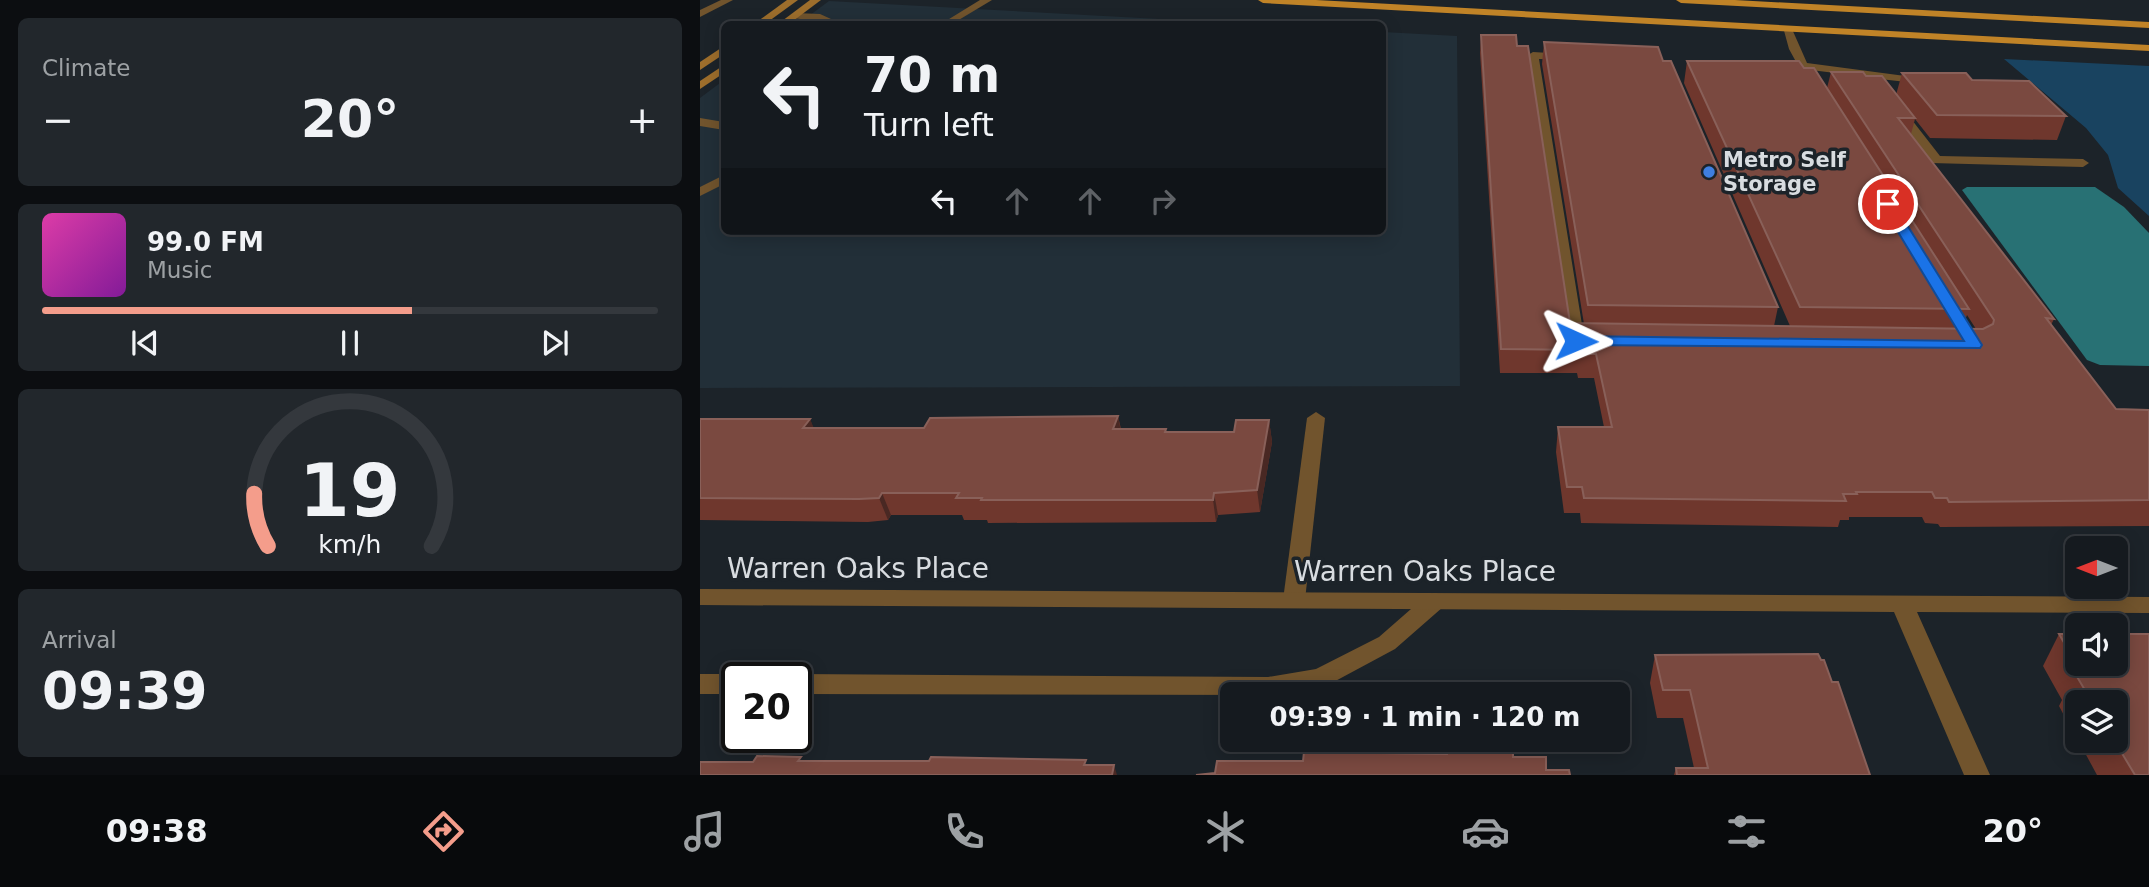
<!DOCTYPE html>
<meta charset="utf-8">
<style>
body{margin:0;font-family:"DejaVu Sans",sans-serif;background:#22272c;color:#f1f3f6;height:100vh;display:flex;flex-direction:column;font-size:26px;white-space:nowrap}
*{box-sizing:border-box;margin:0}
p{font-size:23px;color:#9da1a4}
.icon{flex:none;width:38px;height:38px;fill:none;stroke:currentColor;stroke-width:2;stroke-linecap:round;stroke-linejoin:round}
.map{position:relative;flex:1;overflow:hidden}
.drawer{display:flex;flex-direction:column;gap:18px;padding:18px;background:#0c0e11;width:700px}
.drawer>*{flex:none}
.banner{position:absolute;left:21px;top:21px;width:665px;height:214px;border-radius:10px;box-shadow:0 4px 18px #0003,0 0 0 2px #34383d;background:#151a1f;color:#f1f3f6;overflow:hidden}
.needle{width:46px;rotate:270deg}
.fabs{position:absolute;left:1365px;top:536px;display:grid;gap:14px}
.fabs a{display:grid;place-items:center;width:63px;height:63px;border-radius:10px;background:#151a1f;box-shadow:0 4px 18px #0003,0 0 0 2px #34383d;font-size:35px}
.speed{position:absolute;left:21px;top:662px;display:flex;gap:14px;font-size:35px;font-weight:700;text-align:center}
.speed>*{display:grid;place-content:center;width:91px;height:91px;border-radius:50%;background:#151a1f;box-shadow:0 4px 18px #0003,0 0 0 2px #34383d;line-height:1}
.speed .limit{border:4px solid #111;border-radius:10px;background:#fff;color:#111}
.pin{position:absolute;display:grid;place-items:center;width:60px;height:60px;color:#fff;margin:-30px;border:4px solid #fff;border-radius:50%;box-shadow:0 2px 7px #0007}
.me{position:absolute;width:77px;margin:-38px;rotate:91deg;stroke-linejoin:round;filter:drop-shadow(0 0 5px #0008)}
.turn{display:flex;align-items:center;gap:24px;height:147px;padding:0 28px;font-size:32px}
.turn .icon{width:91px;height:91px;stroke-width:2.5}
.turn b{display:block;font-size:49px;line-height:60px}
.lanes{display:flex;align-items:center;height:66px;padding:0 28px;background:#0003;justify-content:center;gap:35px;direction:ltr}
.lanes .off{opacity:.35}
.big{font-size:52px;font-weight:700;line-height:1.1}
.drawer .card{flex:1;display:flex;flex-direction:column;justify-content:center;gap:10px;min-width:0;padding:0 24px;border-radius:10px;background:#22272c}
.drawer .dial{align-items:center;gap:0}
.dial svg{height:182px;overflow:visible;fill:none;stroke:#34383d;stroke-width:7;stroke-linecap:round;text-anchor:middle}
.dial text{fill:#f1f3f6;stroke:none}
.song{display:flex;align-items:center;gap:21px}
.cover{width:84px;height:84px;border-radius:10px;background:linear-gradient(135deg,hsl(320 70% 55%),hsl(290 70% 35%))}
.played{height:7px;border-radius:4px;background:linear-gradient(90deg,#f49d8b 60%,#34383d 60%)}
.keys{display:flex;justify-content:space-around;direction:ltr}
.heat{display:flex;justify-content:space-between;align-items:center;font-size:38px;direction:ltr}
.trip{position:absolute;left:520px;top:682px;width:410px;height:70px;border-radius:10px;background:#151a1f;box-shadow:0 4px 18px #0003,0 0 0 2px #34383d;font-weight:700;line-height:70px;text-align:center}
.tab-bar{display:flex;height:112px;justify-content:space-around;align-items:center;background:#080a0c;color:#9da1a4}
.tab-bar .icon{width:49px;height:49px}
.tab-bar .active{color:#f49d8b}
.tab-bar b{font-size:32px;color:#f1f3f6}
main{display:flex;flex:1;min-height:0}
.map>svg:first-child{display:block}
.built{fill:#222f38}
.green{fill:#194360}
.water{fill:#287174}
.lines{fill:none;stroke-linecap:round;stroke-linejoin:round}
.lane{fill:#71542d;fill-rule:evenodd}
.street{fill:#71542d;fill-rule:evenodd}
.secondary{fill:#9d6e2c;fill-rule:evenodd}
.primary{fill:#c08327;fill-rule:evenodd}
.wall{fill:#6f372d;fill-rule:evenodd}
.shaded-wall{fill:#492823}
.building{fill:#7a4940;stroke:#896059;stroke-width:2}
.route{fill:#1a73e8;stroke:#114b97;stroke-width:2}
.shop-dot{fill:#3f7fe0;stroke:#1c2329;stroke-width:2.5}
.labels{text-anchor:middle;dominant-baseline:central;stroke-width:7;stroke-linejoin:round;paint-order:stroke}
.far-poi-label{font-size:21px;font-weight:bold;fill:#d8dce0;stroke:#1c2329;text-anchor:start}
.near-street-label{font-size:28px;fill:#d8dce0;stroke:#1c2329}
</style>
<main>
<section class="drawer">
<div class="card"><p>Climate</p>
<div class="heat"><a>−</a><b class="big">20°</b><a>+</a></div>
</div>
<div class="card">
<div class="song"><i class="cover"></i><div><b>99.0 FM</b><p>Music</p></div></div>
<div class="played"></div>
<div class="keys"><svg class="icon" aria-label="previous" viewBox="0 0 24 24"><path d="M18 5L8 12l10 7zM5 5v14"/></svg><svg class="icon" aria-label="pause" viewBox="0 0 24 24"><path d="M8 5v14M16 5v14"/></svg><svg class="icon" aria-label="next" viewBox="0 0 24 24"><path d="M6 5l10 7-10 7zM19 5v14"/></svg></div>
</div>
<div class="card dial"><svg viewBox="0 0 100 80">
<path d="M14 69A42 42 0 1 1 86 69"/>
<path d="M14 69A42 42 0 0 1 8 46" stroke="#f49d8b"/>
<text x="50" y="56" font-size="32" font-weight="700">19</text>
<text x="50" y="72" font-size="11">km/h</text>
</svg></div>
<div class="card"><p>Arrival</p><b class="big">09:39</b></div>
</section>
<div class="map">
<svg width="1449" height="775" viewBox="0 0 1449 775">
<rect width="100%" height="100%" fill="#1c2329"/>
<g class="built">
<polygon points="129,1 552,24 98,24"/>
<polygon points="683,32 757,36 760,386 0,388 0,98 24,80 24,231 682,231"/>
</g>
<polygon class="green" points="1304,59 1449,66 1449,216 1418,188 1408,155 1386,128"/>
<polygon class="water" points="1267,187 1395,187 1424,207 1449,233 1449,366 1400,365 1387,360 1262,190"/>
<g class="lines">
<g class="lane">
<polygon points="21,0 33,0 0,17 0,10"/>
<polygon points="280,0 292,0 252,24 241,24"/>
<polygon points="95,13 120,14 142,24 92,18 90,16"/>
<polygon points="1083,27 1092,29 1107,63 1228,79 1228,83 1224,84 1180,79 1240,156 1383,159 1389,163 1383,167 1231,163 1167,77 1111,70 1122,89 1112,91 1089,49"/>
<polygon points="833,52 866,54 871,57 866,60 839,59 884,337 888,341 880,346 870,345 868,341 828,55"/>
<polygon points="0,118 24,122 24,130 0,126"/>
<polygon points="24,175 24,184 0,196 0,187"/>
<polygon points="616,412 625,418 605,600 602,606 594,608 586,606 583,600 607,418"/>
<polygon points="735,593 743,595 746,601 743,607 695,649 628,685 579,695 96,694 96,677 88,677 96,674 568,677 616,669 679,637 727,595"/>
<polygon points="0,674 37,674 45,677 37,677 37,694 0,694"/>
</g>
<polygon class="street" points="0,589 1449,597 1449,613 1217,612 1290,775 1264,775 1194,612 0,605"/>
<g class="secondary">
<polygon points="87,0 98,0 65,24 54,24"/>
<polygon points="110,0 121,0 89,24 78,24"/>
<polygon points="24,46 24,54 0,70 0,62"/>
<polygon points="24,65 24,73 0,89 0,81"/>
</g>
<g class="primary">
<polygon points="558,0 616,0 1449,45 1449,51 563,3"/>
<polygon points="976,0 1035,0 1449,22 1449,28 981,3"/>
</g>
</g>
<g class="wall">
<path d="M781,35L870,323L884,324L842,64L844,42L963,61L1078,307L1074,326H1090L984,83L987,61L1104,68L1127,88L1131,72L1166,76L1196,95L1202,73L1272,80L1366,116L1357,140L1230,138L1215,119L1211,134L1354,319L1351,325L1416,409L1449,410V526L1240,527L1238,524L1225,523L1222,517H1149V520H1140L1138,527L881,523L880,513H864L856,452L858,427H904L894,378H878L877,373H800L780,53ZM1267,315L1276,329H1262Z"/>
<polygon points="418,416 421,429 467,432 534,432 569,420 572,442 560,512 518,515 516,522 288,523 287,520 264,520 262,515 191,515 188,520 168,522 0,520 0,419 110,419 113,428 224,428"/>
<polygon points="1359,634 1377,634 1377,663 1416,663 1416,634 1449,634 1449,775 1397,775 1378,740 1416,740 1416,702 1377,702 1377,740 1359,706 1362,700 1343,666"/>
<polygon points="955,655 1121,660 1132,682 1170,775 974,775 976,768 994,768 983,718 957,718 950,683"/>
</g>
<g class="shaded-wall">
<polygon points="418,416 422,437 413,429"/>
<polygon points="110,419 119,440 103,428"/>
<polygon points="569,420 572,442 560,512 557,490"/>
<polygon points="182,493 191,515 188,520 179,498"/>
<polygon points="514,493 518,515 516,522 513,500"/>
<polygon points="414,765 417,775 412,775"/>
</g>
<g class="building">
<polygon points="781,35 816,35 817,46 828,46 870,323 1283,329 1293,324 1294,320 1131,72 1163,72 1166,76 1182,76 1215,118 1198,118 1354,319 1346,318 1416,409 1449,410 1449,500 1249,502 1247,498 1235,498 1232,492 1156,492 1157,494 1143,494 1146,501 884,498 882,487 867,487 858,427 912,427 896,354 880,354 880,350 801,349"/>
<polygon points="844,42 958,47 963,61 971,61 1078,307 888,305"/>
<polygon points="987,61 1099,61 1104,68 1114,68 1269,309 1100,307"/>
<polygon points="1202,73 1266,73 1272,80 1329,81 1366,116 1237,115"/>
<polygon points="418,416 413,429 466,429 465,432 534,432 536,420 569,420 557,490 514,493 513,500 281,500 282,498 256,498 259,493 182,493 179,498 159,499 0,498 0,419 110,419 103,428 224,428 230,418"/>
<polygon points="1359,634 1377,634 1377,663 1416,663 1416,634 1449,634 1449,775 1435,775 1414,740 1416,740 1416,702 1392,702 1376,675 1383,675"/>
<polygon points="1118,654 1121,660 1124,660 1132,682 1138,682 1170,775 977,775 976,768 1008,768 990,690 963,690 955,655"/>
<polygon points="747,751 813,751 813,757 846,757 846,770 869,770 870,775 496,775 515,773 517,761 603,761 604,752 747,754"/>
<polygon points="57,756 101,757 98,761 229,761 231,757 386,760 384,765 414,765 412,775 0,775 0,762 53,762"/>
</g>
<polygon class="route" points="1188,201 1194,204 1282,345 1280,348 876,345 869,341 876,336 1264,341 1181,204"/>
<circle class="shop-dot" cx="1009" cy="172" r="7"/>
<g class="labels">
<g class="far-poi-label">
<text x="1023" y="160">Metro Self<tspan x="1023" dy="24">Storage</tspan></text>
</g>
<g class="near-street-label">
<text x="158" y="568">Warren Oaks Place</text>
<text x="725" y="571">Warren Oaks Place</text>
</g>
</g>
</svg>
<div class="fabs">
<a><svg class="needle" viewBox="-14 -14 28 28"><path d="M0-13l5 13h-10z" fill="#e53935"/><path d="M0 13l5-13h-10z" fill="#9da1a4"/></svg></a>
<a><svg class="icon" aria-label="sound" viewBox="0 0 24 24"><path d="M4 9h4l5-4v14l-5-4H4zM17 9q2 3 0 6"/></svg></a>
<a><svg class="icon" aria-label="layers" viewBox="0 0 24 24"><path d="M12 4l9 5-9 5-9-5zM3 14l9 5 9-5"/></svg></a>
</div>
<div class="speed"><div class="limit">20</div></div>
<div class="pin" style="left:1188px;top:204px;background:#d93025"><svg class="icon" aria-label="arrive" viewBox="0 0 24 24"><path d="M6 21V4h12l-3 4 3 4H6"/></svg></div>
<svg class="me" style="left:876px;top:341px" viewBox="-20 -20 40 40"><path d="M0-17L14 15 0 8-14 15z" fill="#1a73e8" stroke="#fff" stroke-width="4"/></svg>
<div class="trip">09:39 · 1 min · 120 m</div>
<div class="banner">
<div class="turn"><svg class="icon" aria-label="left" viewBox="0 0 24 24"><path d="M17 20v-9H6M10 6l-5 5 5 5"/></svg><div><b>70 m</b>Turn left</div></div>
<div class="lanes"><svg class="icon" aria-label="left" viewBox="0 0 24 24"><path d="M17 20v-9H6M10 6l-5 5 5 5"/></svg><svg class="icon off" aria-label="ahead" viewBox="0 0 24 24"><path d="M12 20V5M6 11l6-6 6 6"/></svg><svg class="icon off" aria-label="ahead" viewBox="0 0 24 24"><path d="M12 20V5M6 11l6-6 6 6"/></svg><svg class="icon off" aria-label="right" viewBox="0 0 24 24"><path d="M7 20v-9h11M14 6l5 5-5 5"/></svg></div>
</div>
</div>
</main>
<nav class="tab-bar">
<b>09:38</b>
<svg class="icon active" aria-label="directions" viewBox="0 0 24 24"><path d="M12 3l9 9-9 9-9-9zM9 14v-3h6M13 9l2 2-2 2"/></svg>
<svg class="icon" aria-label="music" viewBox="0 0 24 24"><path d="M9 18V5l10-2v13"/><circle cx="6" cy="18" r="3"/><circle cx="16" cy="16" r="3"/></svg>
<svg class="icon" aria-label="phone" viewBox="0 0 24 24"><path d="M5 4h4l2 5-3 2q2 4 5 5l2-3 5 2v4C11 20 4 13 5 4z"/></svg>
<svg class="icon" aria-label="climate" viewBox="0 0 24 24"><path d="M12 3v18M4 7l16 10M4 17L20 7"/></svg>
<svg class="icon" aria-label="car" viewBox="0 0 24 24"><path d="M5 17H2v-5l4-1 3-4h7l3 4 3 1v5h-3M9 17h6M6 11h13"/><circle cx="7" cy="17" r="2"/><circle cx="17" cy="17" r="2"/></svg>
<svg class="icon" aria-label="filters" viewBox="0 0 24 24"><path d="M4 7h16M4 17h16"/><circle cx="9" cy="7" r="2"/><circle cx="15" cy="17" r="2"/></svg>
<b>20°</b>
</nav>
